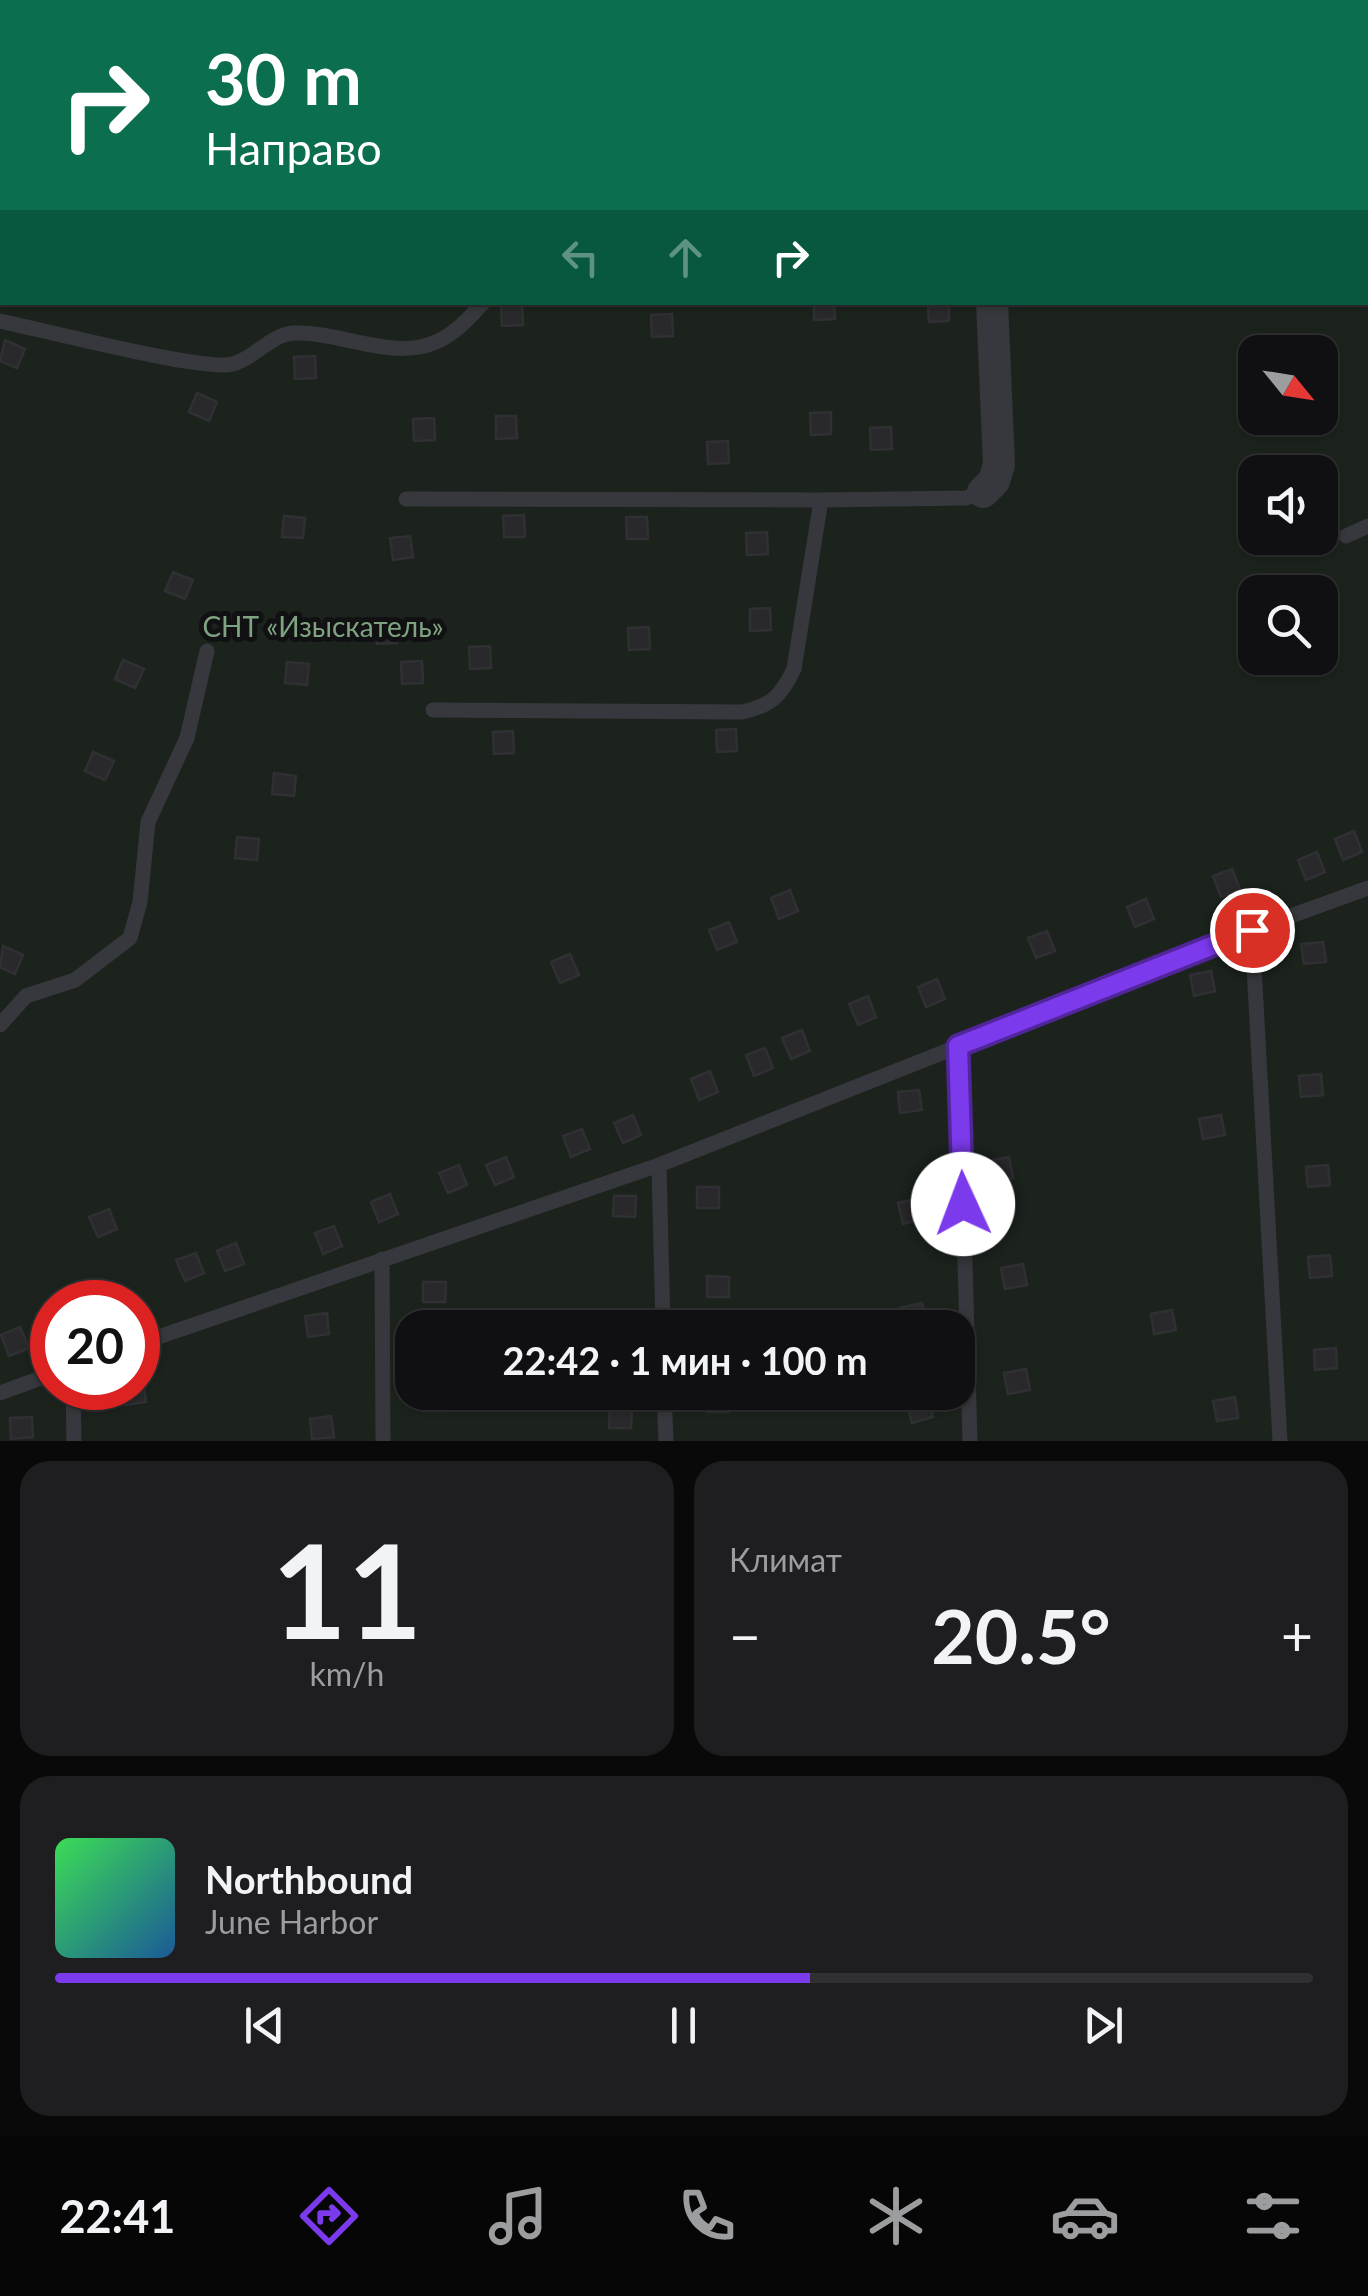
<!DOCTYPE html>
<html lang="ru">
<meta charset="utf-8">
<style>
body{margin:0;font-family:Lato,sans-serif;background:#1e1e20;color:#f1f3f6;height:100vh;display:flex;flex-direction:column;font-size:38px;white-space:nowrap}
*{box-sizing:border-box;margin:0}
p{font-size:32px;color:#9c9d9f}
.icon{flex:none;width:55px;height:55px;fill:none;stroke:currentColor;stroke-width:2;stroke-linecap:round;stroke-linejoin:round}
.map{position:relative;height:1441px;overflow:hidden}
.details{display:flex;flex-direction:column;gap:20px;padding:20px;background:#09090a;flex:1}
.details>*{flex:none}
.top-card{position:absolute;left:0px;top:0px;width:1370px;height:305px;box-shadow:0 2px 8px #0004,0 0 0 2px #303032;background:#0b6e4f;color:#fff;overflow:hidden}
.needle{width:65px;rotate:120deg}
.fabs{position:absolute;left:1238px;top:335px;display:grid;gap:20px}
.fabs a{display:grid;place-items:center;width:100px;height:100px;border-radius:20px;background:#101012;box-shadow:0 2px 8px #0004,0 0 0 2px #303032;font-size:50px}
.speed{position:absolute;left:30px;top:1280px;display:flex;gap:20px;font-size:50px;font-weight:700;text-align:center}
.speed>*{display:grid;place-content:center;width:130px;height:130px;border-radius:50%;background:#101012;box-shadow:0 2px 8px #0004,0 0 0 2px #303032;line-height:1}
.speed .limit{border:15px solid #d22;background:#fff;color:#111}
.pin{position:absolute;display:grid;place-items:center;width:85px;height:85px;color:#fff;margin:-42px;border:5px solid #fff;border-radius:50%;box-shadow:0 2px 10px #0007}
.me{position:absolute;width:110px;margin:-55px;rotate:358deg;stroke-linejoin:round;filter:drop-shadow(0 0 8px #0008)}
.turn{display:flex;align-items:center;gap:35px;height:210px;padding:0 40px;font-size:45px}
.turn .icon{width:130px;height:130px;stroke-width:2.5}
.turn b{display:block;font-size:70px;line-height:85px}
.lanes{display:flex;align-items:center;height:95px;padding:0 40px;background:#0003;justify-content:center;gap:50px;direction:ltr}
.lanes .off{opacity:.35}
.big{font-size:75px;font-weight:700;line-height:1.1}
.details .card{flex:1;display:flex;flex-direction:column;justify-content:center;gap:15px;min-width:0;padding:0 35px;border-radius:30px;background:#1e1e20}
.details .dial{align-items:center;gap:0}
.dial b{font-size:130px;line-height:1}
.song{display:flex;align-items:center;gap:30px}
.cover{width:120px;height:120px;border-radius:15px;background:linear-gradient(135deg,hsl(130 70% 55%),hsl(210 70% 35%))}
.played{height:10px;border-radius:5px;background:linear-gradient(90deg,#7c3aed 60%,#303032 60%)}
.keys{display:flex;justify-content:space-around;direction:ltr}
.heat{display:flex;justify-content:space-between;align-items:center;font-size:55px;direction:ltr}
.details .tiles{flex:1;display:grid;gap:20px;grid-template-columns:1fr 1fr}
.card:last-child{grid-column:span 2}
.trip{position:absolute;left:395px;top:1310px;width:580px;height:100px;border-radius:30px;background:#101012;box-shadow:0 2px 8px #0004,0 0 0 2px #303032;font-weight:700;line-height:100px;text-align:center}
.tabs{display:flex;height:160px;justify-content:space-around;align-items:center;background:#060607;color:#9c9d9f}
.tabs .icon{width:70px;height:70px}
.tabs .current{color:#7c3aed}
.tabs b{font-size:45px;color:#f1f3f6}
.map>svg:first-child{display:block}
.green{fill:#1c231d;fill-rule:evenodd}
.building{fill:#29292c;stroke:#303034;stroke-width:2.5}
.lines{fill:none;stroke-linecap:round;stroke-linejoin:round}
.service{stroke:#37383d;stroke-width:15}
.minor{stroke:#37383d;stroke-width:32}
.route-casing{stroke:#51269a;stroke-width:25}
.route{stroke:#7c3aed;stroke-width:18}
.labels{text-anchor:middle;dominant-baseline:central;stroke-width:10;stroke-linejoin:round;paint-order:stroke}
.park-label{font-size:28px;fill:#7fa381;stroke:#111113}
</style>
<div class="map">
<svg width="1368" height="1441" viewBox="0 0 1368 1441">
<rect width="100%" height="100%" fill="#161618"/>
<path class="green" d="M0,0H1368V1441H0ZM2,2H1368V302H2ZM1255,352H1320V418H1255ZM1255,472H1320V538H1255ZM1255,592H1320V658H1255ZM52,1302H138V1388H52ZM412,1328H958V1392H412Z"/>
<g class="building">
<polygon points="814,302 834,302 835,319 814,320"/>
<polygon points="928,302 949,302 949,321 929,322"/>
<polygon points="522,303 523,325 502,326 501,304"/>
<polygon points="672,314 673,336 652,337 651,315"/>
<polygon points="5,340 25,349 17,368 0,361"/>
<polygon points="315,356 316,378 295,379 294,357"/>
<polygon points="197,393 217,402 209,421 189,412"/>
<polygon points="831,412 831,434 811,435 810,413"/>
<polygon points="496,416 516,416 517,438 496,439"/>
<polygon points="434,418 435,440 414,441 413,419"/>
<polygon points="891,427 892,449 871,450 870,428"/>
<polygon points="728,441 729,463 708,464 707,442"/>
<polygon points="524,515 525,537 504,537 503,516"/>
<polygon points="284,516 305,518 303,538 282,537"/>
<polygon points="626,517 647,517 648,539 627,539"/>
<polygon points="767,532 768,554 747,555 746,533"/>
<polygon points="410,536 413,557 393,560 390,538"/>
<polygon points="173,572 193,580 185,599 165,591"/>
<polygon points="770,608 771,630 750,631 750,609"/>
<polygon points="397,621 397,643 377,644 376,622"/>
<polygon points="649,627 650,649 629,650 628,628"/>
<polygon points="490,646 491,668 470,669 469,647"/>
<polygon points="123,660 144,669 135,688 115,679"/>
<polygon points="422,661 423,683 402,684 401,662"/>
<polygon points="287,662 309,664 307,685 285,683"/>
<polygon points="736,729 737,751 717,752 716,730"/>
<polygon points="513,731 514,753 494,754 493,732"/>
<polygon points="93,752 114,761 105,780 85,771"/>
<polygon points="274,773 296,776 294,796 272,794"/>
<polygon points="1354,831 1362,852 1343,860 1335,839"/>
<polygon points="237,837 259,839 257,860 235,858"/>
<polygon points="1317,852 1325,872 1306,880 1298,860"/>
<polygon points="1232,869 1240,889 1221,897 1213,876"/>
<polygon points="790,890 798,911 779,919 771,898"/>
<polygon points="1146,899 1154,919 1135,927 1127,907"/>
<polygon points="729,922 737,942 717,950 709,930"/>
<polygon points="1047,931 1055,951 1036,958 1028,938"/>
<polygon points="1323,942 1326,962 1304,964 1301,944"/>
<polygon points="3,946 23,955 15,974 0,967"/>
<polygon points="570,954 579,975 560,983 551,962"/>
<polygon points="1211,971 1215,991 1194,996 1190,975"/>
<polygon points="937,979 945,999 926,1007 918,987"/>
<polygon points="868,996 876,1017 858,1025 849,1004"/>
<polygon points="802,1030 810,1051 791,1059 782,1038"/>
<polygon points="765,1048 773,1068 754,1076 746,1055"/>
<polygon points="710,1071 718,1092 699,1100 691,1079"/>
<polygon points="1321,1074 1323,1095 1301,1097 1299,1076"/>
<polygon points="919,1090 922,1110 900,1113 898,1092"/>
<polygon points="633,1115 641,1135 623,1143 614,1123"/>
<polygon points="1221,1115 1225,1135 1203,1139 1199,1119"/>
<polygon points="582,1129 590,1149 571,1157 563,1136"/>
<polygon points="506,1157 514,1177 495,1185 486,1165"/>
<polygon points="1009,1157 1013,1178 991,1181 988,1161"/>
<polygon points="459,1165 467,1185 448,1193 439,1173"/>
<polygon points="1328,1165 1330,1185 1308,1187 1306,1167"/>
<rect x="697" y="1187" width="22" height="21"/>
<polygon points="390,1194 398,1214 379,1222 371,1202"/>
<polygon points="614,1196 636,1196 635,1217 613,1216"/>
<polygon points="920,1198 925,1218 903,1224 898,1203"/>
<polygon points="109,1209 117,1229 98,1237 89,1217"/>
<polygon points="334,1226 342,1246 323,1254 315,1233"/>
<polygon points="236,1243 244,1264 225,1271 217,1251"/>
<polygon points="196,1253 204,1273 185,1281 176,1260"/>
<polygon points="1330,1255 1332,1276 1310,1278 1308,1257"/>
<polygon points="1023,1264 1027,1285 1005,1289 1001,1268"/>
<polygon points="707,1276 729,1277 729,1297 707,1297"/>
<polygon points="423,1282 446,1282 445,1302 423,1302"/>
<polygon points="922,1303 927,1323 905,1328 900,1308"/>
<polygon points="1172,1310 1176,1330 1154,1334 1151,1314"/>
<polygon points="327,1313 329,1334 308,1337 305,1316"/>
<polygon points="20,1327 29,1348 9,1356 1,1335"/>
<polygon points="1336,1348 1337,1368 1315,1370 1314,1350"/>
<polygon points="1026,1369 1030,1390 1008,1394 1004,1373"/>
<polygon points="143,1381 146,1402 124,1405 122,1388 138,1388 138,1382"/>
<polygon points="424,1392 445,1392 445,1411 423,1411"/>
<rect x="707" y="1392" width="22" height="20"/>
<polygon points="928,1397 933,1417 912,1423 907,1403"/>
<polygon points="1235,1397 1238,1418 1217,1421 1213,1401"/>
<polygon points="610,1407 632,1408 631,1428 609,1428"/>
<polygon points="331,1416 334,1437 312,1439 310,1419"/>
<polygon points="32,1417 33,1437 11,1439 10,1418"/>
</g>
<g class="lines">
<g class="service">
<path d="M0,321C40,329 204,372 233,364C255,358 271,334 294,333C345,331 403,368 450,334C463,326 473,313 484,302"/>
<polyline points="406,499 821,500"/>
<polyline points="1346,536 1368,526"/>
<path d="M433,710L742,712C771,706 781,696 794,669L821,500L966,498L983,492"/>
<polyline points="1252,930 1280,1441"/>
<polyline points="0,1025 26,996 75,980 130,938 140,902 148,822 187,738 207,651"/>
<polyline points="959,1046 970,1441"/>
<polyline points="659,1165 663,1328"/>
<polyline points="382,1259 383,1441"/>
<polyline points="138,1344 659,1165 1252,930 1368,888"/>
<polyline points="73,1388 74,1441"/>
<polyline points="664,1392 666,1441"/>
<polyline points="0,1393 52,1374"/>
</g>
<g class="minor">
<polyline points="981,0 982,2"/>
<polyline points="983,492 994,481 999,465 992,302"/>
</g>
</g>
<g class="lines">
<defs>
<polyline id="route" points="963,1204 958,1046 1252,930"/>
</defs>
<use href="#route" class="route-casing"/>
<use href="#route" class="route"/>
</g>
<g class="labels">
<g class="park-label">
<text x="323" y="626">СНТ «Изыскатель»</text>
</g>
</g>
</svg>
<div class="fabs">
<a><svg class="needle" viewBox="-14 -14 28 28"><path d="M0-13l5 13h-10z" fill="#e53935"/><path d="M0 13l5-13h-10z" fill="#9c9d9f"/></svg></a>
<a><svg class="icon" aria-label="sound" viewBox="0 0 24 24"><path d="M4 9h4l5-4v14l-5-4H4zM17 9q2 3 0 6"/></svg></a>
<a><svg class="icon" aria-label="search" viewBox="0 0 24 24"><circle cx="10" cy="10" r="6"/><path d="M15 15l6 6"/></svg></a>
</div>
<div class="speed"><div class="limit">20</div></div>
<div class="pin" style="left:1252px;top:930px;background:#d93025"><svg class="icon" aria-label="arrive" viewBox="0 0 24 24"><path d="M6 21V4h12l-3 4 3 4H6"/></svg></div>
<svg class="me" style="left:963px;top:1204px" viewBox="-20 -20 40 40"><circle r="19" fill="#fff"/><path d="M0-13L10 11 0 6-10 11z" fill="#7c3aed"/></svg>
<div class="trip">22:42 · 1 мин · 100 m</div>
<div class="top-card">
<div class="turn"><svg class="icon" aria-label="right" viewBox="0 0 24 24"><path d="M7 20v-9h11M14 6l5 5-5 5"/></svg><div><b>30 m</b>Направо</div></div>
<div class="lanes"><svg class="icon off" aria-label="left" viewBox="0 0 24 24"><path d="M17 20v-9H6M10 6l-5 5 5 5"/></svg><svg class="icon off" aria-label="ahead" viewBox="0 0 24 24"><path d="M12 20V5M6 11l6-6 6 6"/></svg><svg class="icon" aria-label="right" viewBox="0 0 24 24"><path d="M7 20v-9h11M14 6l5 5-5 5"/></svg></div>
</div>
</div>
<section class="details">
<div class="tiles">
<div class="card dial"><b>11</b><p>km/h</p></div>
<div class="card"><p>Климат</p>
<div class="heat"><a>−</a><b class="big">20.5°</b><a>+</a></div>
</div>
<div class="card">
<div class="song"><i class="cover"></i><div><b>Northbound</b><p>June Harbor</p></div></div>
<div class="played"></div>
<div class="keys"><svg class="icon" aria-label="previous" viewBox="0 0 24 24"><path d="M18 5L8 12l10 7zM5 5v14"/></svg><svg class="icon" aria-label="pause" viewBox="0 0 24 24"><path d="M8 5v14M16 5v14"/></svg><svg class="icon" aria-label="next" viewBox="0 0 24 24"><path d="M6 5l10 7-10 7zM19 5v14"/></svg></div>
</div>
</div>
</section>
<nav class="tabs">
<b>22:41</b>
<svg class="icon current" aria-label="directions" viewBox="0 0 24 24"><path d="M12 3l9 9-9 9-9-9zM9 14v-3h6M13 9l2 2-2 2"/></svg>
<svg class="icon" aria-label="music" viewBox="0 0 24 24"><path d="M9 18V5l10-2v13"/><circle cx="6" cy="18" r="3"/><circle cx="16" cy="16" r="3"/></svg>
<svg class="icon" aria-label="phone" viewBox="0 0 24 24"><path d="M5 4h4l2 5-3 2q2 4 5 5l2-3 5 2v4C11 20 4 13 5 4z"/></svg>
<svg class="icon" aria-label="climate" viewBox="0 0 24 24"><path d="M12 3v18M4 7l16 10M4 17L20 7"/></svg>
<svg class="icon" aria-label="car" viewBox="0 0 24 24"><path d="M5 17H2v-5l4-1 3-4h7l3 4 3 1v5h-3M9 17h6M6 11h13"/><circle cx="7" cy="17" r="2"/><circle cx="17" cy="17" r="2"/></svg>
<svg class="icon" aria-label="filters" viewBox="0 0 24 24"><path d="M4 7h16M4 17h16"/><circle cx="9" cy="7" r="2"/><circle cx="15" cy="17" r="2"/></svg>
</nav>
